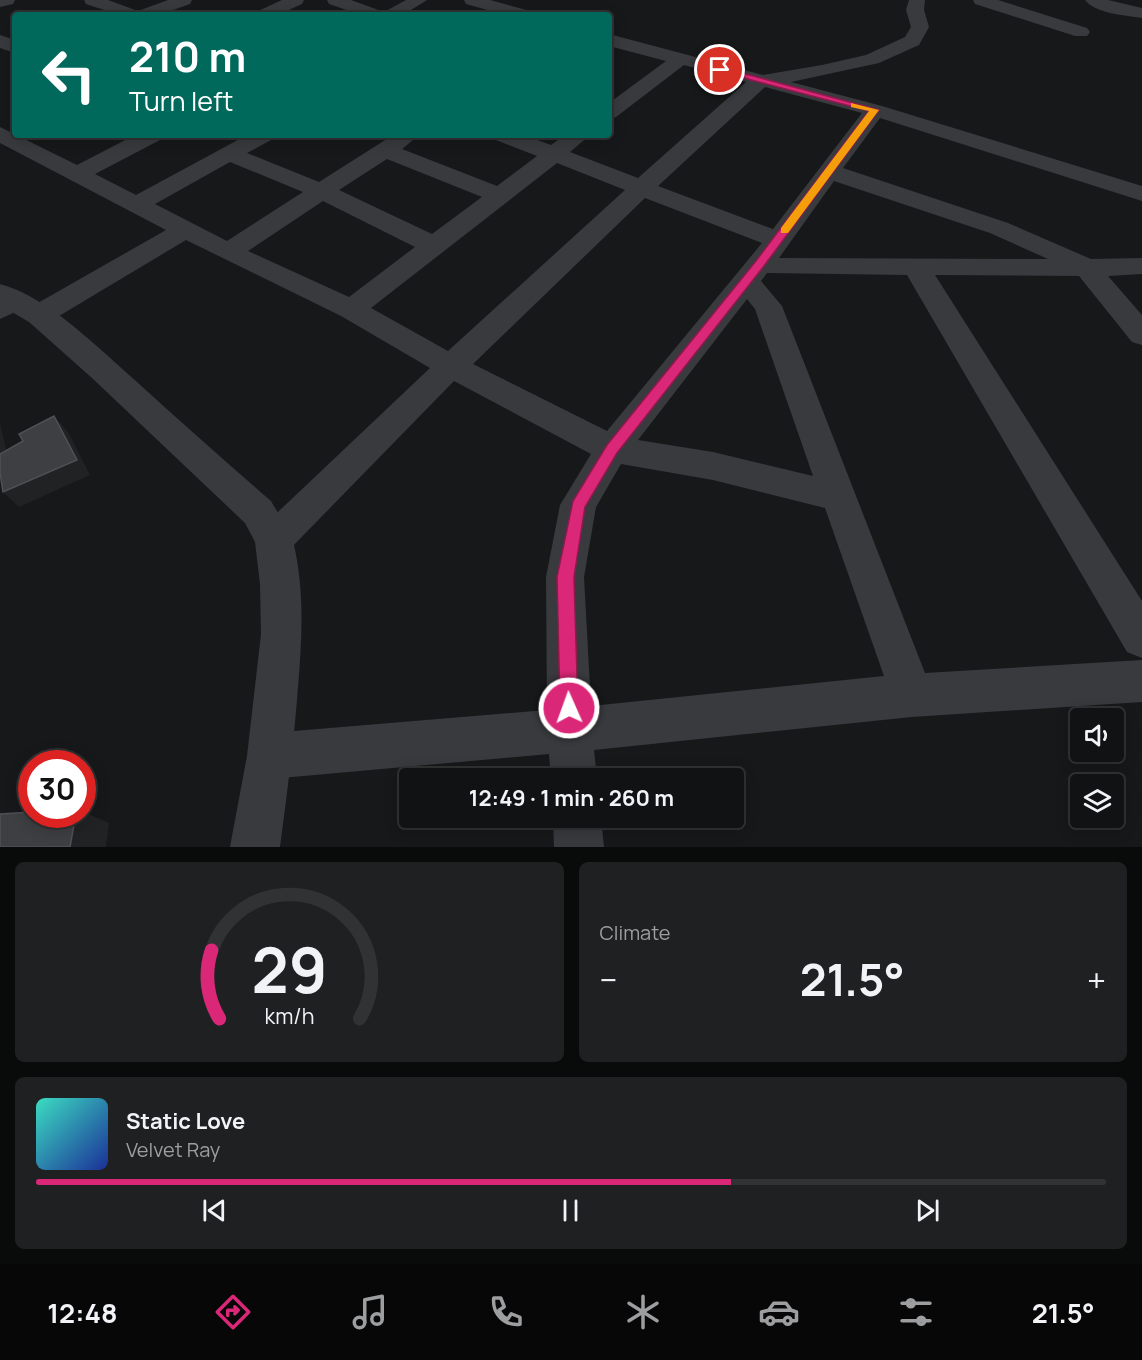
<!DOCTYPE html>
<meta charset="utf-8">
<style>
body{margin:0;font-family:Manrope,sans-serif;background:#1e2021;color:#f1f3f6;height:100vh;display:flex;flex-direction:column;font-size:22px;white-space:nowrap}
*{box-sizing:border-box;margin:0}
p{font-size:20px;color:#9c9ea0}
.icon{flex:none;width:33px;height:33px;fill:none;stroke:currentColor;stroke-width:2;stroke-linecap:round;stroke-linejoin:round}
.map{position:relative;height:847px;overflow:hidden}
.details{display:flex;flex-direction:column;gap:15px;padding:15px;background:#090a0a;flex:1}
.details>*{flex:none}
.hud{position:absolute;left:12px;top:12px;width:600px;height:126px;border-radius:6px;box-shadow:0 3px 15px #0003,0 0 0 2px #303233;background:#00695c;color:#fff;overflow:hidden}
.fabs{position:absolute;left:1070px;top:708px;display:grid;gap:12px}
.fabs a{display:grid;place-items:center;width:54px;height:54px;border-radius:6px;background:#111213;box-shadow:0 3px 15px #0003,0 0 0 2px #303233;font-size:30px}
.speed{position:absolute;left:18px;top:750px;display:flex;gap:12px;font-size:30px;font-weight:700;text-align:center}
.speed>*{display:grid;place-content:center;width:78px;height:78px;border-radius:50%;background:#111213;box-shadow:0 3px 15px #0003,0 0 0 2px #303233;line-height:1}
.speed .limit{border:9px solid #d22;background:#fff;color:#111}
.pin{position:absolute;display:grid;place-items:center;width:51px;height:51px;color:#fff;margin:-26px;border:3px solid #fff;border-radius:50%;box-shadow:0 2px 6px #0007}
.me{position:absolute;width:66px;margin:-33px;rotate:358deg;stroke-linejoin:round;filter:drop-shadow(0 0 4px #0008)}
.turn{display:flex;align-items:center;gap:21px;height:126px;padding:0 18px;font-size:27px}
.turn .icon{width:78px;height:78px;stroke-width:2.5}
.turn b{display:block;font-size:42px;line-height:51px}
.big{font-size:45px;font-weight:700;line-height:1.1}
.details .card{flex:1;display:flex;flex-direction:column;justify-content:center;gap:9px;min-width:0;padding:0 21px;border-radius:9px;background:#1e2021}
.details .dial{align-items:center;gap:0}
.dial svg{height:156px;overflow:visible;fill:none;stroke:#303233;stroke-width:7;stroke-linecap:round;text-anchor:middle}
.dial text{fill:#f1f3f6;stroke:none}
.song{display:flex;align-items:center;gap:18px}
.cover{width:72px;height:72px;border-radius:9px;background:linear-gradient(135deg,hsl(170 70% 55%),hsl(230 70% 35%))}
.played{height:6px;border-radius:3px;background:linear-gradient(90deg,#db2777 65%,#303233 65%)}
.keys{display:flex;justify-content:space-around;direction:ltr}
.heat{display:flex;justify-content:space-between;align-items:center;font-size:33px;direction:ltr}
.details .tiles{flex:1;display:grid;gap:15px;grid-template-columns:1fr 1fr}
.card:last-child{grid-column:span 2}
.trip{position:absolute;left:399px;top:768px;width:345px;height:60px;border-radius:6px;background:#111213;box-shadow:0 3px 15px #0003,0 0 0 2px #303233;font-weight:700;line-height:60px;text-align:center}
.tabs{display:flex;height:96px;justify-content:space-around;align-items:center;background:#070708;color:#9c9ea0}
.tabs .icon{width:42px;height:42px}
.tabs .active{color:#db2777}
.tabs b{font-size:27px;color:#f1f3f6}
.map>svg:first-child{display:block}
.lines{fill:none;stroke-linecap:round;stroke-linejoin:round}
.minor{fill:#393a3e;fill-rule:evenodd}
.tertiary{fill:#393a3e;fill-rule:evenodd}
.shaded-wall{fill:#212223}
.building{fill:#3e3f42;stroke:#4f5155;stroke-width:1.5}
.route{fill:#db2777;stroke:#8e194d;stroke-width:1.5}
.slow{fill:#f59e0b}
</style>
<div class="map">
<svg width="1142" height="847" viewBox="0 0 1142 847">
<rect width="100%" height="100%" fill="#171819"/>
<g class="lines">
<g class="minor">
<polygon points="0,0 15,0 13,4 0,7"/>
<path d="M84,0H108L138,11L168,0H192L190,4C147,20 129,19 86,4Z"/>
<polygon points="282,0 304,0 302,4 278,15 255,15 258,11"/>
<polygon points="327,0 351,0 384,12 406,0 427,0 403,15 361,15 329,4"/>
<polygon points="464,0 490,0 530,11 533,15 505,15 466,4"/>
<path d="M909,0H925L924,10L929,27L919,45L879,63L791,82L882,106L1142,186V201L880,118L843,168L1008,223L1091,259L1142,258V274L1108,276L1142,315V345L1132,342L1079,276L935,275L1142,601V658L1127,652L907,275L767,273L761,281L782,306L925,673L1142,660V702L912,717L594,750L597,778H551L549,754L270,779L254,772L247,756L254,740L270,733L547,710L546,577L560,505L591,454L454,381L287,552L274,556L261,552L255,540L261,528L430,368L341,316L186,240L49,322L39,325L29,322L25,315L29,308L166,230L0,143V127L77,165L135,135H163L160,140L95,174L136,195L247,135H274L271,140L247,153L319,182L393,135H419L402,149L497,186L537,156L496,140L493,135H524L551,145L565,135H590L570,152L638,178L746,82L684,65L616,117L609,119V103L666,61L609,46V34L763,75L822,65L866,55L905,37L911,27L906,10ZM765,87L862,113L773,229L658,186ZM387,159L482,197L432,234L339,190ZM230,162L303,192L227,241L155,204ZM557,163L625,190L448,351L371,308ZM834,181L990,233L1048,259L779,258ZM645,198L762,243L607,431L473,364ZM323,201L415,247L349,297L248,251ZM747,299L755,309L813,476L713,452L638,440ZM621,464L713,480L825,508L884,676L591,706L584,577L596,507Z"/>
<polygon points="973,0 998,0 1087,28 1090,32 1087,36 1075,36 975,4"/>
<path d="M1085,0H1108L1142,8V18C1125,15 1096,14 1085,0Z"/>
<polygon points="0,35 15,40 15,53 0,48"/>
<polygon points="14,292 24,294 28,301 24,308 0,319 0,297"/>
<polygon points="553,818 601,818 604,847 554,847"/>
</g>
<path class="tertiary" d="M0,284C49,297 99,349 137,382C181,422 226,462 271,501C278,514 289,527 293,541C305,589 302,639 298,687C294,741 287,794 280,847H230L247,756L261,634L260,584L255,542L245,523L92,378L29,322L0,305Z"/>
</g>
<g class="shaded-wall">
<polygon points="54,416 68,432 90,475 19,507 3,492"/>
<polygon points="0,423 10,466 0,470"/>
<polygon points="82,811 109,823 106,847 70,847 76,814 82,814"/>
</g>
<g class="building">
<polygon points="54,416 77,460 3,492 0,473 0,454 23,441 19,434"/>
<polygon points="32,812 32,814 76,814 70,847 0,847 0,814"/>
</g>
<polygon class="route" points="720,67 879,110 764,266 617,453 585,507 574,577 578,708 576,715 569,717 563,715 560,708 557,577 573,501 607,445 756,261 869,111 717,71 716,70"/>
<polygon class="slow" points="851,103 879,110 788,233 781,233 781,228 869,111 851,107"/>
</svg>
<div class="fabs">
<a><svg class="icon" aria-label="sound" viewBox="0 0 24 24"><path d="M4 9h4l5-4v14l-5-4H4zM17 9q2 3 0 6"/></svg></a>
<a><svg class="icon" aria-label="layers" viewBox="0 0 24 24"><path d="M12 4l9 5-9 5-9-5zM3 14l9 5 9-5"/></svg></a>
</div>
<div class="speed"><div class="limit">30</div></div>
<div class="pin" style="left:720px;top:70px;background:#d93025"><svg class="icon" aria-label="arrive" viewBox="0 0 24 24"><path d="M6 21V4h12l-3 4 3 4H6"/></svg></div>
<svg class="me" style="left:569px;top:708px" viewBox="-20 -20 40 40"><circle r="17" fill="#db2777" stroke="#fff" stroke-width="3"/><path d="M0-11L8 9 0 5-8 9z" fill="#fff"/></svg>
<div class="trip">12:49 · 1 min · 260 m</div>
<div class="hud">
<div class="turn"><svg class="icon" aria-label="left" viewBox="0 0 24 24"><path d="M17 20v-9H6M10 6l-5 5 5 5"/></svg><div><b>210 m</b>Turn left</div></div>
</div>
</div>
<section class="details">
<div class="tiles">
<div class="card dial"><svg viewBox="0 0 100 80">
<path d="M14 69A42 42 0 1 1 86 69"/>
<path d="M14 69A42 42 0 0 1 10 34" stroke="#db2777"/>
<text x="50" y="56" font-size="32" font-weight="700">29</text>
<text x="50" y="72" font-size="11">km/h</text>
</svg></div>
<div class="card"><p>Climate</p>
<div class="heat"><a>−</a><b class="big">21.5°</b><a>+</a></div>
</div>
<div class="card">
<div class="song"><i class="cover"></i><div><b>Static Love</b><p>Velvet Ray</p></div></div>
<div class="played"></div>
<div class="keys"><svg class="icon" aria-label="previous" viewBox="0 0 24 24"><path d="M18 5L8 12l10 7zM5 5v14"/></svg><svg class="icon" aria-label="pause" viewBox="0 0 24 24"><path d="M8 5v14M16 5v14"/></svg><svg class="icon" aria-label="next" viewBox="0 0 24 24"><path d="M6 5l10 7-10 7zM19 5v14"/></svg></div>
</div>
</div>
</section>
<nav class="tabs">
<b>12:48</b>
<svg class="icon active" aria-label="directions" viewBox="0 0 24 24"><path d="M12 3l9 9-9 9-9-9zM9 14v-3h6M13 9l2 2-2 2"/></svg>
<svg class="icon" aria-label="music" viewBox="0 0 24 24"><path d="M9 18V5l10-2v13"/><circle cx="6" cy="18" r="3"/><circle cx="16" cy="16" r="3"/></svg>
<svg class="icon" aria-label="phone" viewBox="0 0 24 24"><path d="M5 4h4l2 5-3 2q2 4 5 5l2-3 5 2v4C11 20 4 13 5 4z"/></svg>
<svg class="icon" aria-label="climate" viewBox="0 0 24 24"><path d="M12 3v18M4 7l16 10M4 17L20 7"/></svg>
<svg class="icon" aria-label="car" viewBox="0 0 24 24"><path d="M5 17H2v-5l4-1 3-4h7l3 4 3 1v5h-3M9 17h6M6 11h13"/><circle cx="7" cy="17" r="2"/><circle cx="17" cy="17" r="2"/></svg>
<svg class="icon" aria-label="filters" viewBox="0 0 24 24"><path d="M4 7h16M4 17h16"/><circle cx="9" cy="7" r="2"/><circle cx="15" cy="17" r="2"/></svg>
<b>21.5°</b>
</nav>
